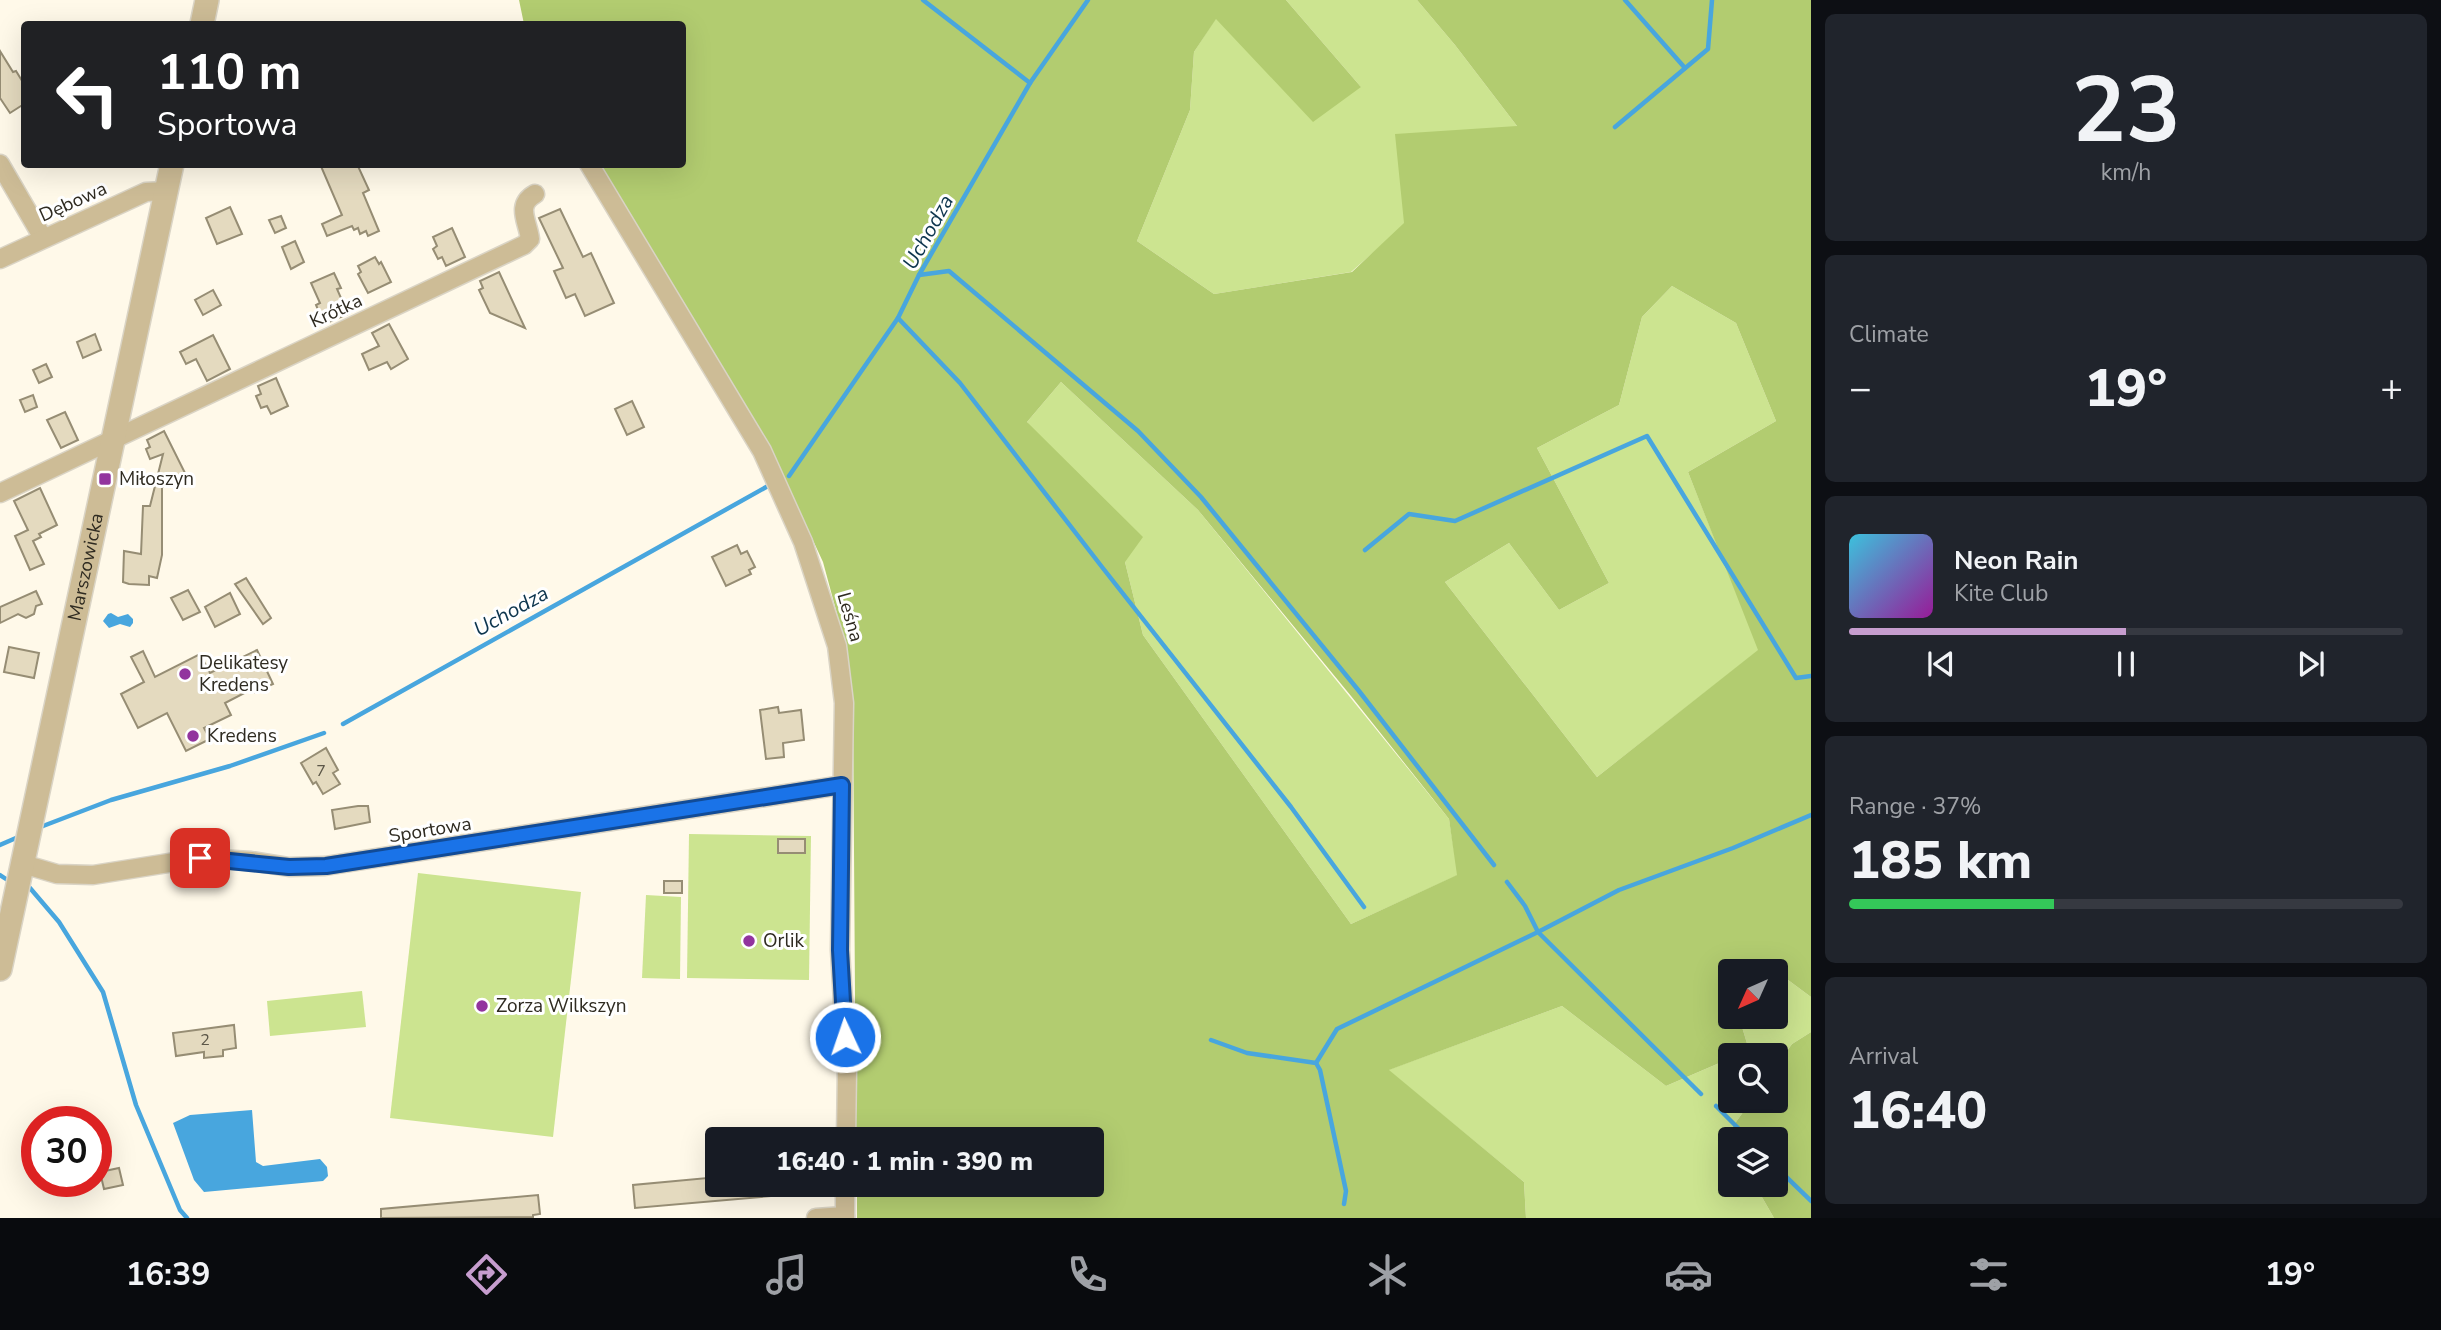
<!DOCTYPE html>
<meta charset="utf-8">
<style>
body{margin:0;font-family:"Nunito Sans",sans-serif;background:#20242c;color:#f1f3f6;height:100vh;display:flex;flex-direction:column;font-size:26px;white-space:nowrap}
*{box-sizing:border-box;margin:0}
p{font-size:23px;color:#9ea1a6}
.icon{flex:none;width:38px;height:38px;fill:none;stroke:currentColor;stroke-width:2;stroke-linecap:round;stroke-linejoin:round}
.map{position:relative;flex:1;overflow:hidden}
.panel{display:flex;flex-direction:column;gap:14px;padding:14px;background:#0d0f14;width:630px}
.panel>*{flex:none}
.top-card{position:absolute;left:21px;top:21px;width:665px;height:147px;border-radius:7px;box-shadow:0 7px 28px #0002;background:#202124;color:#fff;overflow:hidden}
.needle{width:46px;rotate:225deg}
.buttons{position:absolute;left:1718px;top:959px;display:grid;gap:14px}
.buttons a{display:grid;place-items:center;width:70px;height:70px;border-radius:7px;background:#171b24;box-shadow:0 7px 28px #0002;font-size:35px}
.speed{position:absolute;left:21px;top:1106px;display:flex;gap:14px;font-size:35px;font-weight:700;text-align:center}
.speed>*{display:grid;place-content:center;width:91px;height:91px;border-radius:50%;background:#171b24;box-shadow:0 7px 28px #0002;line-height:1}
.speed .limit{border:10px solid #d22;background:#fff;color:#111}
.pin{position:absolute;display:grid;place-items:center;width:60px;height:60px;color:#fff;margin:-30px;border-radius:14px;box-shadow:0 4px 10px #0006}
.me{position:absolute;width:77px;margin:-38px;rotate:357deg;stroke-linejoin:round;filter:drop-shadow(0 0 5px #0008)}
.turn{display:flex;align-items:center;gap:24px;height:147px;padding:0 21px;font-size:32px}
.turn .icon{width:91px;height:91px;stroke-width:2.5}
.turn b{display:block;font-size:49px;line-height:60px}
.big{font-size:52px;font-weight:800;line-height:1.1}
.panel .widget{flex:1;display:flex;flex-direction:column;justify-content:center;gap:10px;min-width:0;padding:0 24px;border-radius:10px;background:#20242c}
.panel .dial{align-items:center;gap:0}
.dial b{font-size:91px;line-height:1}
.song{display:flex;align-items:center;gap:21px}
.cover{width:84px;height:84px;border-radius:10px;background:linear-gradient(135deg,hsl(190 70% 55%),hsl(300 70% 35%))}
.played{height:7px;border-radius:4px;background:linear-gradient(90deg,#c69dce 50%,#363941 50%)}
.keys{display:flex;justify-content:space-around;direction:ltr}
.heat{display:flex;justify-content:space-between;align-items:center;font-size:38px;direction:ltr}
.charge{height:10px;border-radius:5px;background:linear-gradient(90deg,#34c759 37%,#363941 0)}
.trip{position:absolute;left:705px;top:1127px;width:399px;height:70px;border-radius:7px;background:#171b24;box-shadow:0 7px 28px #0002;font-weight:800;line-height:70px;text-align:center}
.dock{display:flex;height:112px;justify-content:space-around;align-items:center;background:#090b0e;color:#9ea1a6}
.dock .icon{width:49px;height:49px}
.dock .active{color:#c69dce}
.dock b{font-size:32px;color:#f1f3f6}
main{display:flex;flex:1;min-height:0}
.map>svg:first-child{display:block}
.green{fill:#cce490}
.forest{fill:#b2cc70;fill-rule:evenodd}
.water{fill:#48a6de}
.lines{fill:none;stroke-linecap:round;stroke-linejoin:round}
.stream{stroke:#48a6de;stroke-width:4.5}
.building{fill:#e4dabf;stroke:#968d74;stroke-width:2}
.minor-casing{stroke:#dad4c5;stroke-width:21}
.tertiary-casing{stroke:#dad4c5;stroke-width:26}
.minor{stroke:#cdbc96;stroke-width:18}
.tertiary{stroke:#cdbc96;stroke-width:23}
.route-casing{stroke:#114b97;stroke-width:18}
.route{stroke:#1a73e8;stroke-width:12}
.poi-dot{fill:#92349e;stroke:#fff;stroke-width:2.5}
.labels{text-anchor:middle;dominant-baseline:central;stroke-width:6;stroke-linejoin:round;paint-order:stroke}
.number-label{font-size:16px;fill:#5c5748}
.street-label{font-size:19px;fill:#2f2b21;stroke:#fff}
.poi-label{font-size:19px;fill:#2f2b21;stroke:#fff;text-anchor:start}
.water-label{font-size:21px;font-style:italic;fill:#0d354d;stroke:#fff}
</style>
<main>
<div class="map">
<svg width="1811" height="1218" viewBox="0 0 1811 1218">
<rect width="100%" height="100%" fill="#fff9e9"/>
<g class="green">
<polygon points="1286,0 1417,0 1455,45 1517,126 1351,272 1214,294 1137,241 1190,110 1194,52 1216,18 1361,87"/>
<polygon points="1672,286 1736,323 1776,421 1688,472 1759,650 1597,777 1445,582 1509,543 1559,610 1609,583 1537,448 1619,405 1642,317"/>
<polygon points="1061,382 1198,510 1449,819 1458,875 1351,924 1143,635 1125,562 1027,422"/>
<polygon points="689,834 811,836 809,980 687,978"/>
<polygon points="418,873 581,892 553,1137 390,1118"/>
<polygon points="646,895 681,897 680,979 642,978"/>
<polygon points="1776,971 1811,997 1811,1032 1792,1044 1776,1066 1776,1055 1738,1055 1749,1050 1739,1017 1776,1017"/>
<polygon points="362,991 366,1027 270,1036 267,1001"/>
<polygon points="1562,1006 1666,1086 1731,1058 1731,1101 1751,1101 1726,1136 1731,1144 1731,1185 1755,1185 1774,1218 1526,1218 1524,1182 1388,1070"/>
</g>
<g class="forest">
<path d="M519,0H1286L1361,87L1313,122L1216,19L1194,52L1190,110L1137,241L1214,294L1352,272L1404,223L1395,134L1517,126L1455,45L1417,0H1811V997L1776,971H1731V1017H1739L1749,1050L1738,1055H1731V1058L1666,1086L1562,1006L1389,1070L1524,1182L1526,1218H857V1185H1092V1139H856L853,705L843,636L823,562L781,471L625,205L599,165L682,164V24H524ZM1672,286L1736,323L1776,421L1688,472L1758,650L1597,777L1445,582L1509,543L1559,610L1609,583L1537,448L1619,405L1642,317ZM1061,382L1198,510L1351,696L1449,819L1457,875L1351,924L1143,635L1125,562L1143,537L1027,422Z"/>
<polygon points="1811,1032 1811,1218 1774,1218 1755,1185 1776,1185 1776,1139 1731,1139 1731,1144 1726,1136 1751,1101 1776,1101 1776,1066 1792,1044"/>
</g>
<g class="water">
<polygon points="111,613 118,617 128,614 133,619 133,623 130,627 120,624 109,628 103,621 108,614"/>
<polygon points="252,1110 256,1162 263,1166 320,1159 327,1167 328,1176 323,1181 204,1192 194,1180 173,1123 190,1115"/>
</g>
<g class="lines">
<g class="stream">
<polyline points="923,0 1030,83"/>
<polyline points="1625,0 1685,68"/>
<polyline points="1615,127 1708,49 1712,0"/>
<polyline points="919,275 949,271 1138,431 1201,497 1359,691 1494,865"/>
<polyline points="898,318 960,383 1102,567 1291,807 1364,907"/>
<polyline points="789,476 898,318 919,275 1030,83 1088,0"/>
<polyline points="1365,550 1409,514 1455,521 1647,436 1796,678 1811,676"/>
<polyline points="343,724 768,486"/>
<polyline points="43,826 111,800 230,766 324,733"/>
<polyline points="0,845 16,838"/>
<polyline points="0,875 6,879"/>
<polyline points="1507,882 1525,906 1538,932 1619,890 1733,848 1811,815"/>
<polyline points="30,888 59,922 103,992 136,1105 180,1210 187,1218"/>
<polyline points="1211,1040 1247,1053 1316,1063 1320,1070 1346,1191 1344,1204"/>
<polyline points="1316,1063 1337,1029 1538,932 1701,1094"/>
<polyline points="1716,1106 1749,1139"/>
<polyline points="1776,1167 1811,1201"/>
</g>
</g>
<g class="building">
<polygon points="0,51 13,72 16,71 24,84 24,104 10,113 0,98"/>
<polygon points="320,164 357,164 369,190 363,193 379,231 368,236 366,231 360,234 358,228 354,230 352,226 327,236 322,224 342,215"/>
<polygon points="230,207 242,234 217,244 206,218"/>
<polygon points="560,209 583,257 591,253 614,303 585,316 575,294 566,298 554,271 563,268 539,218"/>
<polygon points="281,216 286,228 275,233 269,220"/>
<polygon points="452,228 465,257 446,266 442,257 438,259 433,249 437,246 433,237"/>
<polygon points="295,241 304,262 291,269 282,247"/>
<polygon points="375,257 379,264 381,262 391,282 368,293 358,274 361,272 358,266"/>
<polygon points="499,272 525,328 490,313 479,290 483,288 480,281"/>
<polygon points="334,273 341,288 337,289 348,314 329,322 326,315 321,317 316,305 320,303 311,283"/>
<polygon points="213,290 221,305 203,315 195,300"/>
<polygon points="389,324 408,359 391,369 387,362 369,370 362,354 379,346 372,333"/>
<polygon points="95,334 101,350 83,358 77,342"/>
<polygon points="213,335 230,369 207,381 196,359 186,364 180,352"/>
<polygon points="46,364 52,377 39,383 33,370"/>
<polygon points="276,378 288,406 271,414 267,406 261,408 256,396 261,394 258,386"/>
<polygon points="33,395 37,407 25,412 20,400"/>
<polygon points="632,401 644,427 627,435 615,409"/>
<polygon points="65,412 78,440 61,448 47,420"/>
<polygon points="164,431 186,475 162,487 162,555 157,578 149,576 149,585 129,584 123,582 124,551 141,554 143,506 150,506 163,454 150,459 146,449 150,447 147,440"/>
<polygon points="40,488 57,525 39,534 41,537 33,541 44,564 30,570 15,536 28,530 14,501"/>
<polygon points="737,545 741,554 747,551 755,567 749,570 751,574 726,586 712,557"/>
<polygon points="246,578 271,618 263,624 235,584"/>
<polygon points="188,590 200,612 183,620 171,598"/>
<polygon points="36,591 42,604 36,606 34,614 26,618 18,614 0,623 0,607"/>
<polygon points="230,593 240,614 215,627 205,607"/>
<polygon points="9,647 39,653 34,678 4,672"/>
<polygon points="257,650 273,684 255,692 254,688 225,703 231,715 204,728 210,739 186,751 167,713 138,728 121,694 144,682 131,657 143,651 155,677 200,654 210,673"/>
<polygon points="778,707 779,713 801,710 804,740 783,743 784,757 766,759 760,710"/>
<polygon points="326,748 338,770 333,773 340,784 323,794 316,782 313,784 301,763"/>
<polygon points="358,806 368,806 370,822 335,829 332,810"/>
<rect x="778" y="839" width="27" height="14"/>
<rect x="664" y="881" width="18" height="12"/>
<polygon points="234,1025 236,1048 223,1050 223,1056 204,1058 204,1052 176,1056 173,1033"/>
<polygon points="119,1168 123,1185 104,1189 100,1172"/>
<polygon points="718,1177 718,1185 794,1185 794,1194 635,1208 633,1185"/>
<polygon points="538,1195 540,1214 533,1215 533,1217 381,1218 381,1209"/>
</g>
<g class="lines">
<defs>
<g id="minor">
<polyline points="0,164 43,238"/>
<polyline points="589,164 762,451 803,542 837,646 844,703 840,950 847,1070 846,1139"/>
<polyline points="0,259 146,192 166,191"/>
<path d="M0,493L524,245L530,239C528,222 515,205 535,194"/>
<polyline points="23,864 57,874 93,875 200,858 251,861 289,867 325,866 842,785"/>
<polyline points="816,1218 845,1216"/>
<polyline points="845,1218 845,1185"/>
</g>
<g id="tertiary">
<polyline points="202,24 207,0"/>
<path id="s1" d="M0,969L172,164"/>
</g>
</defs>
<use href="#minor" class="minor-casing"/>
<use href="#tertiary" class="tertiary-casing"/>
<use href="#minor" class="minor"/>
<use href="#tertiary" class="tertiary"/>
</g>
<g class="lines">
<defs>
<polyline id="route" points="200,858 289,867 326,866 842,785 840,950 845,1037"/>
</defs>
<use href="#route" class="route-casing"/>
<use href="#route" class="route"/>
</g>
<g class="poi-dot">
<rect x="98" y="472" width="14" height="14" rx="3.5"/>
<circle cx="185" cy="674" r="7"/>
<circle cx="193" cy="736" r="7"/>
<circle cx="749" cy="941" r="7"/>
<circle cx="482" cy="1006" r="7"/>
</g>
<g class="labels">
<g class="number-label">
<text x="321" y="771">7</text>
<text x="205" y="1040">2</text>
</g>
<g class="street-label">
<text transform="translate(73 202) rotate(-24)">Dębowa</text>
<text transform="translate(336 311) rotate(-25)">Krótka</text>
<text stroke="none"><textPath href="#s1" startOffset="411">Marszowicka</textPath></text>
<text transform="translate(850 617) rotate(74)">Leśna</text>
<text transform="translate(430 830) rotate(-9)">Sportowa</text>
</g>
<g class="poi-label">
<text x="119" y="479">Miłoszyn</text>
<text x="199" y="663">Delikatesy<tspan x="199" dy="22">Kredens</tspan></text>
<text x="207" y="736">Kredens</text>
<text x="763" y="941">Orlik</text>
<text x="496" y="1006">Zorza Wilkszyn</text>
</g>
<g class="water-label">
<text transform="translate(928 232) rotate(-61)">Uchodza</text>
<text transform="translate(511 611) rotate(-29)">Uchodza</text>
</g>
</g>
</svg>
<div class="buttons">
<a><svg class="needle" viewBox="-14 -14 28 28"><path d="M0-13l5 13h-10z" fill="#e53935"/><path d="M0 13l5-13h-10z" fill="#9ea1a6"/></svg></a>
<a><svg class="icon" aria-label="search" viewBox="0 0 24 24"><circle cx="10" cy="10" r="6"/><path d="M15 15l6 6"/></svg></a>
<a><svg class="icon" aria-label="layers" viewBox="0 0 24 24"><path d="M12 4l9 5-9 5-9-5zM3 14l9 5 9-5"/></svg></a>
</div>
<div class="speed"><div class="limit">30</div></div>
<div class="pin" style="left:200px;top:858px;background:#d93025"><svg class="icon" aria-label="arrive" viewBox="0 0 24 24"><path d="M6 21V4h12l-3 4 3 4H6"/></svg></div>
<svg class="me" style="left:845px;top:1037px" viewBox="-20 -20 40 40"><circle r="17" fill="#1a73e8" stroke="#fff" stroke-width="3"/><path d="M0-11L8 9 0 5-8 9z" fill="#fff"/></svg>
<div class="trip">16:40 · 1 min · 390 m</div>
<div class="top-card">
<div class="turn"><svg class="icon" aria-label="left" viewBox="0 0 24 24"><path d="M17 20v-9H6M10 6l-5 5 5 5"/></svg><div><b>110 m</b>Sportowa</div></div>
</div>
</div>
<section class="panel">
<div class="widget dial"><b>23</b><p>km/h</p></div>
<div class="widget"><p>Climate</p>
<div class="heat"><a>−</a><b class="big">19°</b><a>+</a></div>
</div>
<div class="widget">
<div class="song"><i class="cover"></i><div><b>Neon Rain</b><p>Kite Club</p></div></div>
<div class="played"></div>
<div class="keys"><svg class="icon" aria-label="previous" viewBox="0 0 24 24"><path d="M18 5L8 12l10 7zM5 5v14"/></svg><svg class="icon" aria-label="pause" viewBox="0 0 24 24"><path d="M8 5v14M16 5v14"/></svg><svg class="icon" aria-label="next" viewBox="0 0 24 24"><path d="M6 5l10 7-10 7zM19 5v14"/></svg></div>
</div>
<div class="widget"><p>Range · 37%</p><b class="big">185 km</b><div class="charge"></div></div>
<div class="widget"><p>Arrival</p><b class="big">16:40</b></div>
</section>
</main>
<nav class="dock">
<b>16:39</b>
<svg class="icon active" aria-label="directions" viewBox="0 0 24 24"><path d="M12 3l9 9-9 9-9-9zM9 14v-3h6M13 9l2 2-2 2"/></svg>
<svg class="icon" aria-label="music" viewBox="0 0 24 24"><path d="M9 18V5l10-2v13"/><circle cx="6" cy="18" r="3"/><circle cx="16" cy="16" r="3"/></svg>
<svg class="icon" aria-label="phone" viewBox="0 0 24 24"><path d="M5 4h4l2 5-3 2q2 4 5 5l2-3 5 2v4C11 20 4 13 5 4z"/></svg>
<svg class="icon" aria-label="climate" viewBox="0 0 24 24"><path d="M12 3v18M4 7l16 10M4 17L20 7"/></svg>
<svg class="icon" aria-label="car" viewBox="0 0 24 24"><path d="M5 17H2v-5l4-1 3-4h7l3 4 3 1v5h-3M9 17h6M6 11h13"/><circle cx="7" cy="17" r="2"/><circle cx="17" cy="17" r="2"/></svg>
<svg class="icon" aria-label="filters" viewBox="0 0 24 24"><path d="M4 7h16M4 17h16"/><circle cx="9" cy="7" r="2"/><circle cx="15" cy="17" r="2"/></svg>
<b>19°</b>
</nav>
